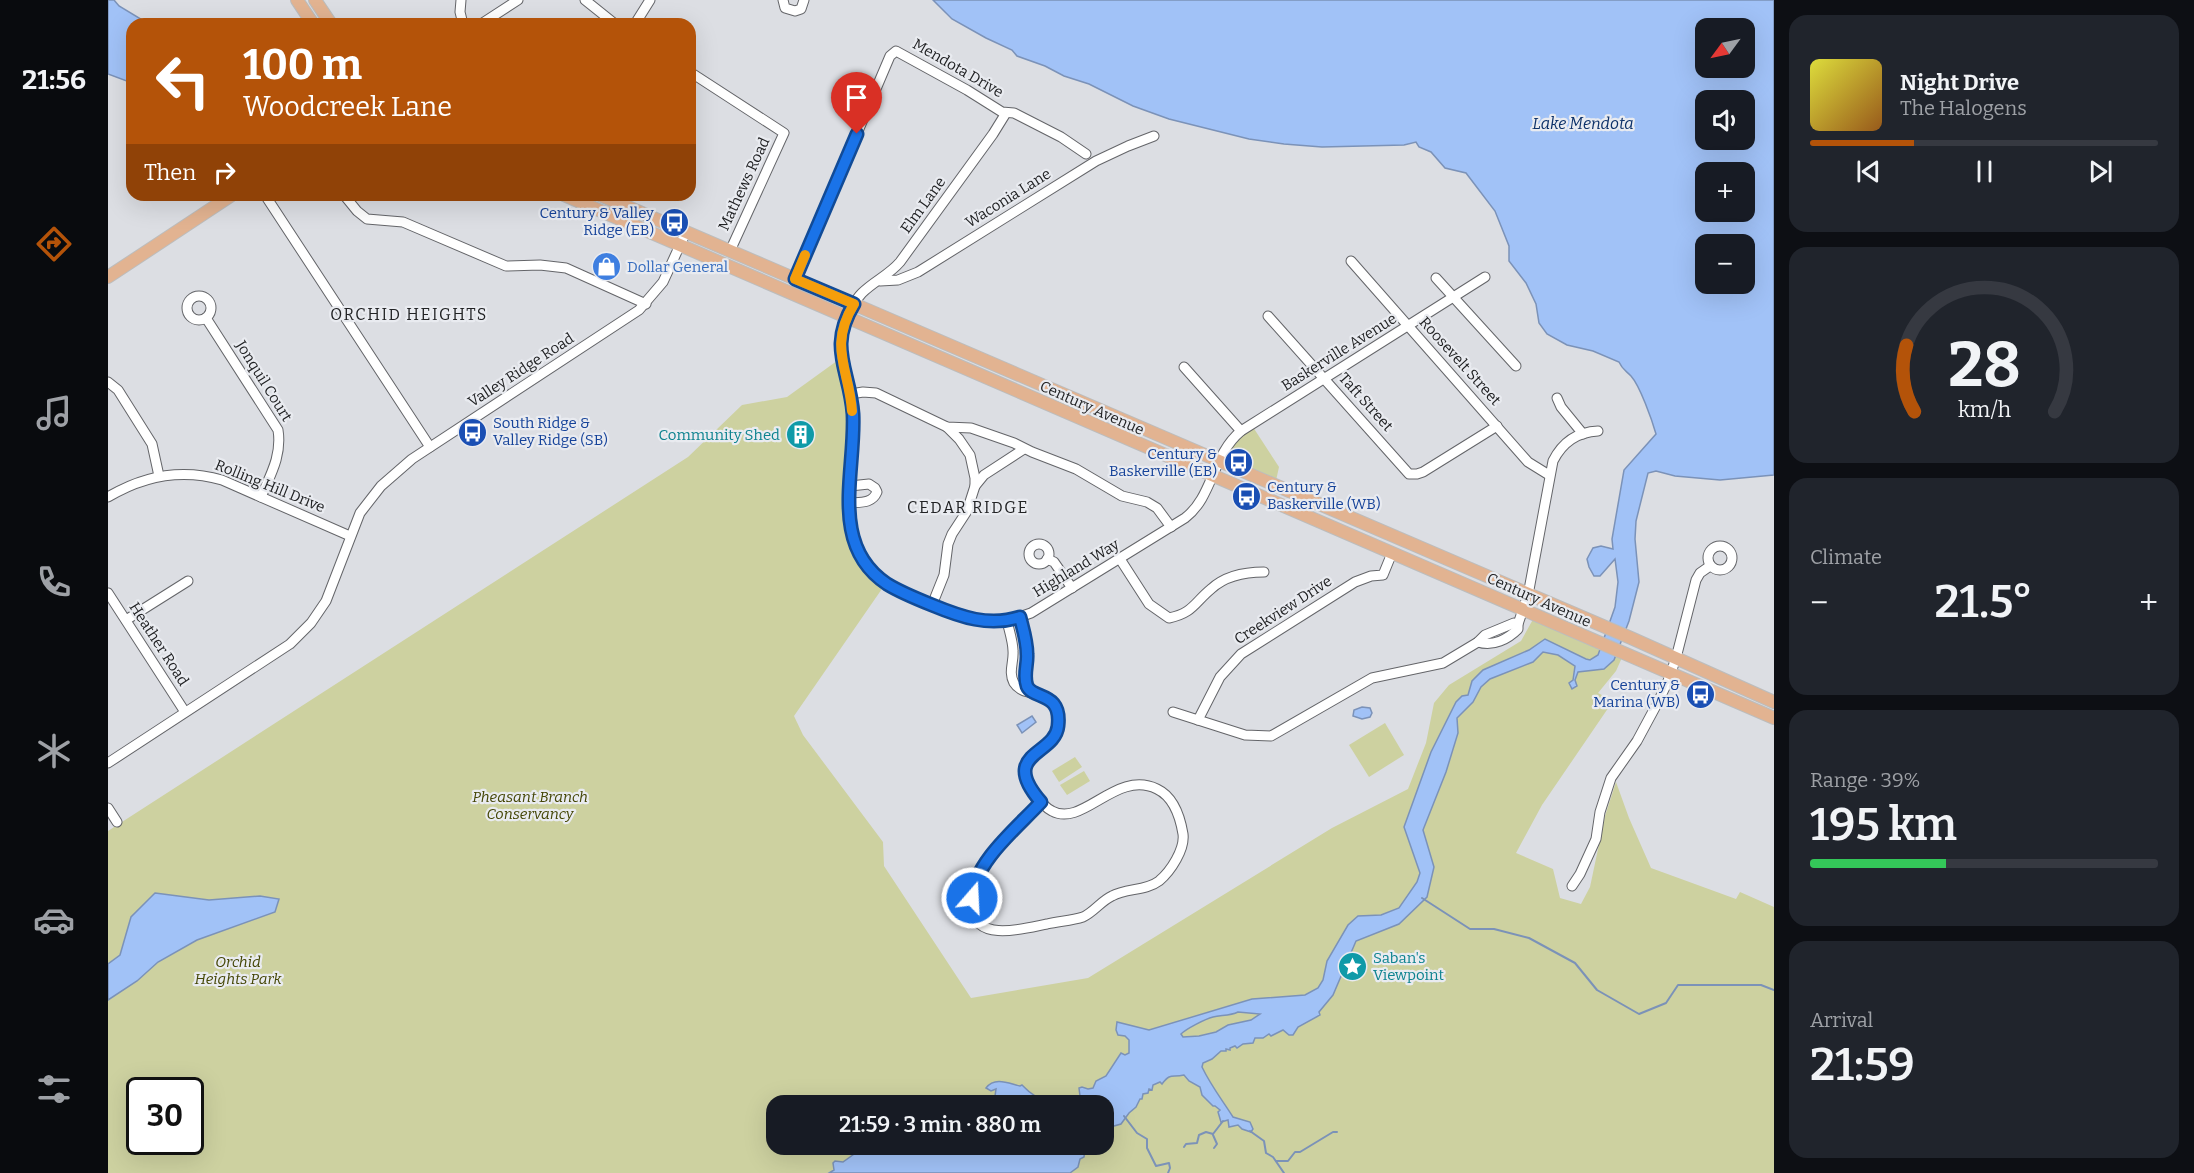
<!DOCTYPE html>
<meta charset="utf-8">
<style>
body{margin:0;font-family:Bitter,serif;background:#20242c;color:#f1f3f6;height:100vh;display:flex;flex-direction:column;font-size:22px;white-space:nowrap}
*{box-sizing:border-box;margin:0}
p{font-size:20px;color:#9ea1a6}
.icon{flex:none;width:33px;height:33px;fill:none;stroke:currentColor;stroke-width:2;stroke-linecap:round;stroke-linejoin:round}
.map{position:relative;flex:1;overflow:hidden}
.side{display:flex;flex-direction:column;gap:15px;padding:15px;background:#0d0f14;width:420px}
.side>*{flex:none}
.guide{position:absolute;left:18px;top:18px;width:570px;height:183px;border-radius:18px;box-shadow:0 6px 24px #0002;background:#b45309;color:#fff;overflow:hidden}
.needle{width:39px;rotate:237deg}
.controls{position:absolute;left:1587px;top:18px;display:grid;gap:12px}
.controls a{display:grid;place-items:center;width:60px;height:60px;border-radius:12px;background:#171b24;box-shadow:0 6px 24px #0002;font-size:30px}
.speed{position:absolute;left:18px;top:1077px;display:flex;gap:12px;font-size:30px;font-weight:700;text-align:center}
.speed>*{display:grid;place-content:center;width:78px;height:78px;border-radius:50%;background:#171b24;box-shadow:0 6px 24px #0002;line-height:1}
.speed .limit{border:3px solid #111;border-radius:9px;background:#fff;color:#111}
.pin{position:absolute;display:grid;place-items:center;width:51px;height:51px;color:#fff;margin:-62px -26px;border-radius:50% 50% 50% 0;rotate:-45deg;box-shadow:0 0 6px #0007}
.pin .icon{rotate:45deg}
.me{position:absolute;width:66px;margin:-33px;rotate:19deg;stroke-linejoin:round;filter:drop-shadow(0 0 4px #0008)}
.turn{display:flex;align-items:center;gap:21px;height:126px;padding:0 18px;font-size:27px}
.turn .icon{width:78px;height:78px;stroke-width:2.5}
.turn b{display:block;font-size:42px;line-height:51px}
.then{display:flex;align-items:center;height:57px;padding:0 18px;background:#0003;gap:12px;font-size:22px}
.big{font-size:45px;font-weight:600;line-height:1.1}
.side .tile{flex:1;display:flex;flex-direction:column;justify-content:center;gap:9px;min-width:0;padding:0 21px;border-radius:18px;background:#20242c}
.side .dial{align-items:center;gap:0}
.dial svg{height:156px;overflow:visible;fill:none;stroke:#363941;stroke-width:7;stroke-linecap:round;text-anchor:middle}
.dial text{fill:#f1f3f6;stroke:none}
.song{display:flex;align-items:center;gap:18px}
.cover{width:72px;height:72px;border-radius:9px;background:linear-gradient(135deg,hsl(60 70% 55%),hsl(30 70% 35%))}
.played{height:6px;border-radius:3px;background:linear-gradient(90deg,#b45309 30%,#363941 30%)}
.keys{display:flex;justify-content:space-around;direction:ltr}
.heat{display:flex;justify-content:space-between;align-items:center;font-size:33px;direction:ltr}
.charge{height:9px;border-radius:4px;background:linear-gradient(90deg,#34c759 39%,#363941 0)}
.trip{position:absolute;left:658px;top:1095px;width:348px;height:60px;border-radius:18px;background:#171b24;box-shadow:0 6px 24px #0002;font-weight:600;line-height:60px;text-align:center}
main{display:flex;flex:1;min-height:0}
.dock{display:flex;flex-direction:column;width:108px;justify-content:space-around;align-items:center;background:#090b0e;color:#9ea1a6}
.dock .icon{width:42px;height:42px}
.dock .on{color:#b45309}
.dock b{font-size:27px;color:#f1f3f6}
.map>svg:first-child{display:block}
.green{fill:#cdd1a0;fill-rule:evenodd}
.water{fill:#a1c2f7;stroke:#7b92b8;stroke-width:1.5;fill-rule:evenodd}
.lines{fill:none;stroke-linecap:round;stroke-linejoin:round}
.stream{stroke:#7b92b8;stroke-width:2}
.minor-casing{stroke:#646569;stroke-width:11}
.major-casing{stroke:#bcbdbd;stroke-width:14}
.minor{stroke:#fff;stroke-width:9}
.major{stroke:#e2b391;stroke-width:12}
.route-casing{stroke:#114b97;stroke-width:15}
.route{stroke:#1a73e8;stroke-width:10}
.slow{stroke:#f59e0b;stroke-width:10}
.labels{text-anchor:middle;dominant-baseline:central;stroke-width:4.5;stroke-linejoin:round;paint-order:stroke}
.street-label{font-size:15px;fill:#212224;stroke:#e9ebf0}
.transit-label{font-size:15px;fill:#164399;stroke:#e9ebf0;text-anchor:end}
.shop-label{font-size:15px;fill:#366cbe;stroke:#e9ebf0;text-anchor:start}
.culture-label{font-size:15px;fill:#0d838f;stroke:#e9ebf0;text-anchor:end}
.park-label{font-size:15px;font-style:italic;fill:#444605;stroke:#e9ebf0}
.water-label{font-size:16px;font-style:italic;fill:#0c3169;stroke:#e9ebf0}
.neighbourhood-label{font-size:16px;letter-spacing:1.5px;fill:#212224;stroke:#e9ebf0}
</style>
<main>
<nav class="dock">
<b>21:56</b>
<svg class="icon on" aria-label="directions" viewBox="0 0 24 24"><path d="M12 3l9 9-9 9-9-9zM9 14v-3h6M13 9l2 2-2 2"/></svg>
<svg class="icon" aria-label="music" viewBox="0 0 24 24"><path d="M9 18V5l10-2v13"/><circle cx="6" cy="18" r="3"/><circle cx="16" cy="16" r="3"/></svg>
<svg class="icon" aria-label="phone" viewBox="0 0 24 24"><path d="M5 4h4l2 5-3 2q2 4 5 5l2-3 5 2v4C11 20 4 13 5 4z"/></svg>
<svg class="icon" aria-label="climate" viewBox="0 0 24 24"><path d="M12 3v18M4 7l16 10M4 17L20 7"/></svg>
<svg class="icon" aria-label="car" viewBox="0 0 24 24"><path d="M5 17H2v-5l4-1 3-4h7l3 4 3 1v5h-3M9 17h6M6 11h13"/><circle cx="7" cy="17" r="2"/><circle cx="17" cy="17" r="2"/></svg>
<svg class="icon" aria-label="filters" viewBox="0 0 24 24"><path d="M4 7h16M4 17h16"/><circle cx="9" cy="7" r="2"/><circle cx="15" cy="17" r="2"/></svg>
</nav>
<div class="map">
<svg width="1666" height="1173" viewBox="0 0 1666 1173">
<rect width="100%" height="100%" fill="#dcdee3"/>
<g class="green">
<path d="M733,358L743,394L742,491L748,548L778,583L686,716L695,735L775,842L776,866L863,998L980,978L1224,828L1300,789L1318,743L1326,703L1341,685L1413,641L1428,614L1516,653L1508,671L1490,693L1505,701L1434,805L1408,853L1445,869L1452,898L1473,904L1482,887L1497,816L1508,782L1521,818L1543,868L1628,899L1632,892L1666,907V1173H0V831L580,457L634,405L679,397ZM32,1090H82V1142H32ZM669,1106H996V1144H669Z"/>
<polygon points="1143,424 1171,467 1167,485 1110,461"/>
<polygon points="1277,723 1296,755 1261,777 1241,745"/>
<polygon points="967,757 974,767 951,782 944,771"/>
<polygon points="976,771 982,781 959,795 952,785"/>
</g>
<g class="water">
<polygon points="0,0 6,0 11,6 41,24 24,24 24,83 0,74"/>
<path d="M825,0H1666V475L1612,480L1567,476L1548,471L1540,473L1528,521L1527,539L1531,582L1521,621L1506,660L1496,669L1470,672L1467,680L1469,686L1464,689L1461,683L1465,680L1467,666L1450,655L1435,652L1425,662L1382,679L1373,687L1365,702L1349,718L1350,733L1338,772L1315,830L1326,867L1319,897L1291,924L1248,941L1225,995L1211,1012L1212,1015L1190,1027L1185,1035H1181L1175,1030L1163,1036L1161,1034L1155,1038H1147L1145,1043L1135,1044L1129,1048L1127,1046L1122,1048V1050L1118,1049V1051H1113L1104,1059L1095,1063L1094,1067C1103,1086 1115,1101 1125,1117L1142,1122L1145,1129L1143,1132L1134,1129L1130,1125L1121,1127L1120,1120L1113,1122L1110,1112L1112,1110L1107,1106H1105L1094,1095L1092,1087L1081,1081L1076,1075C1064,1078 1063,1072 1054,1084L1052,1082L1045,1085L1044,1090L1041,1089L1040,1093L1035,1094L1034,1099H1032L1028,1107L1021,1113L1013,1124L1006,1126L997,1135L996,1106L868,1105L886,1103L888,1089L883,1091L878,1088C887,1076 902,1084 912,1086L914,1085C929,1101 954,1112 972,1096L971,1088L974,1087L980,1089L985,1088L988,1081L998,1076L1013,1053L1017,1055L1021,1053V1040L1017,1036L1010,1035L1008,1030L1009,1022L1041,1030L1144,999L1197,995L1210,988L1215,980L1219,961L1240,925L1250,916L1273,915L1291,908L1309,882L1312,873L1296,827L1323,752L1348,702L1354,696L1360,695L1364,681L1375,670L1421,650L1437,639L1478,659L1482,660L1490,655L1507,607L1510,582L1507,559L1492,576H1486L1481,567L1479,559L1485,548L1493,546L1505,549L1504,539L1516,470L1548,434C1544,420 1532,386 1523,376C1517,370 1514,369 1511,362L1485,351L1459,345L1439,334L1431,323L1428,304L1418,283L1401,261V246L1387,211L1358,173L1337,168L1323,152L1311,147L1308,142L1296,145L1214,147L1176,144L1141,139L1061,119L1025,106L981,84L956,76L937,66L909,56L904,50L878,38L844,19ZM1598,28H1636V68H1598ZM1598,100H1636V140H1598ZM1598,172H1636V212H1598ZM1598,244H1636V284H1598ZM1130,1012L1152,1014L1143,1020L1120,1025L1108,1032L1091,1036L1075,1037L1073,1034C1078,1029 1097,1019 1105,1017C1113,1015 1122,1016 1130,1012Z"/>
<polygon points="1254,707 1262,708 1264,713 1262,717 1254,719 1245,716 1246,710"/>
<polygon points="924,716 928,722 914,733 909,725"/>
<polygon points="47,893 101,900 152,896 171,899 167,912 89,940 50,962 29,981 0,1000 0,964 12,955 23,917"/>
<polygon points="807,1144 821,1147 824,1144 986,1145 977,1149 976,1157 972,1159 970,1167 962,1173 721,1173 726,1170 725,1163 727,1161 735,1162 753,1149 751,1145"/>
</g>
<g class="lines">
<g class="stream">
<polyline points="1314,898 1362,929 1386,929 1421,938 1467,963 1489,990 1531,1014 1558,1003 1570,985 1653,985 1666,990"/>
<polyline points="1016,1116 1029,1133 1039,1139 1039,1148 1048,1166 1061,1163 1062,1168 1060,1173"/>
<polyline points="1142,1131 1156,1141 1158,1153 1165,1157 1176,1173"/>
<polyline points="1105,1135 1109,1144 1106,1148"/>
<polyline points="1076,1147 1078,1144 1089,1143 1091,1135 1098,1132 1105,1134 1115,1121"/>
<polyline points="1168,1161 1180,1161 1187,1152 1192,1152 1225,1132 1229,1132"/>
</g>
<defs>
<g id="minor">
<polyline points="353,0 352,12 355,24"/>
<polyline points="477,0 507,24"/>
<polyline points="675,0 677,8 687,11 693,9 696,0"/>
<polyline points="373,24 410,0"/>
<polyline points="527,24 542,0"/>
<polyline points="582,72 676,133 622,251"/>
<path d="M898,113L885,134L792,262C781,275 766,281 754,293C745,302 739,317 735,329C725,356 743,386 744,413C746,439 743,465 742,491C741,506 739,521 744,536C749,554 762,572 778,583C800,599 861,623 888,622C900,621 912,617 923,613L1077,518C1105,497 1104,455 1133,431L1377,277"/>
<polyline points="157,195 322,447"/>
<polyline points="236,195 249,211 259,219 295,222 398,266 432,265 458,268 538,304"/>
<polyline points="1243,261 1420,462 1441,475"/>
<polyline points="1328,278 1408,366"/>
<polyline points="687,279 782,56 788,51 859,90 894,112 906,113 953,137 978,154"/>
<polyline points="772,281 790,280 810,272 988,161 1020,146 1046,136"/>
<circle cx="91" cy="308" r="12"/>
<polyline points="1160,316 1301,474 1309,474 1315,472 1389,426"/>
<path d="M98,318L170,430C174,455 163,474 153,497"/>
<polyline points="1076,367 1133,431"/>
<polyline points="0,382 10,390 44,444 51,476"/>
<polyline points="743,394 755,392 768,393 839,427 863,428 906,443 924,452 968,469 1014,496 1039,502 1049,508 1063,527"/>
<polyline points="1449,398 1453,407 1475,434"/>
<polyline points="867,486 876,475 916,449"/>
<path d="M0,497C35,476 73,468 114,480L242,536"/>
<path d="M741,503C752,502 764,504 769,492L767,488L761,484L742,486"/>
<circle cx="931" cy="554" r="10"/>
<circle cx="1612" cy="558" r="12"/>
<polyline points="939,559 946,562 964,588"/>
<path d="M1012,559L1041,604L1061,618C1085,613 1086,603 1103,589C1118,575 1137,572 1156,572"/>
<polyline points="0,593 77,712"/>
<polyline points="824,605 836,575 840,544 844,534 859,511 867,486 867,478 862,455 851,439 839,427"/>
<path d="M912,617C914,628 918,639 919,650C920,664 913,679 923,691"/>
<polyline points="18,620 80,581"/>
<path d="M899,621C901,630 905,642 905,651C906,662 900,672 906,683C917,701 953,685 950,725C948,752 898,754 925,792C930,799 936,807 944,811C975,828 1008,769 1049,789C1066,797 1072,816 1075,834C1077,849 1063,871 1051,881C1038,891 1018,888 1004,896C993,901 986,912 975,917C963,921 951,921 939,924C918,928 868,943 865,909C864,898 865,889 870,878C884,848 911,826 933,802"/>
<path d="M1370,642C1385,647 1400,639 1410,629V624L1420,595L1445,461C1454,443 1469,432 1490,431"/>
<polyline points="1065,712 1137,735 1163,736 1264,678 1335,663 1370,642 1377,635 1406,623 1410,624"/>
<polyline points="1090,720 1112,677 1133,654 1247,582 1263,576 1275,575 1284,553"/>
<polyline points="0,763 182,644 203,623 218,601 252,513 273,486 304,459 531,310 555,282 578,232"/>
<polyline points="0,808 9,822"/>
<polyline points="1464,886 1472,874 1488,839 1492,812 1503,778 1529,741 1550,702 1560,681 1568,658 1588,580 1592,573 1602,566"/>
</g>
<g id="major">
<polyline points="189,0 205,24"/>
<polyline points="207,0 223,24"/>
<polyline points="456,195 1666,718"/>
<polyline points="492,195 1523,638 1666,702"/>
<polyline points="0,277 124,195"/>
</g>
</defs>
<use href="#minor" class="minor-casing"/>
<use href="#major" class="major-casing"/>
<use href="#minor" class="minor"/>
<use href="#major" class="major"/>
</g>
<g class="lines">
<defs>
<path id="route" d="M749,134L687,279L746,304C719,348 742,370 745,414C748,471 720,545 779,584C792,592 809,599 824,605C853,617 881,627 912,617C915,629 919,641 919,654C920,664 915,675 919,686C925,700 954,691 950,726C947,756 890,752 933,802C910,827 866,862 864,898"/>
</defs>
<use href="#route" class="route-casing"/>
<use href="#route" class="route"/>
<path class="slow" d="M697,255L687,279L746,304C720,347 741,368 744,411"/>
</g>
<defs>
<symbol id="bus-disc" viewBox="-11 -11 22 22"><circle r="9.5" fill="#1a4fb4" stroke="#e9ebf0"/><path d="M-5-6H5V4H4V6H2V4H-2V6H-4V4H-5ZM-3.5-4V0h7V-4ZM-3.5 1.2v1.5H-2V1.2ZM2 1.2v1.5H3.5V1.2Z" fill="#fff"/></symbol>
<symbol id="shop-disc" viewBox="-11 -11 22 22"><circle r="9.5" fill="#3f7fe0" stroke="#e9ebf0"/><path d="M-5-2.5h2.3a2.7 3.5 0 0 1 5.4 0H5L5.5 6h-11ZM-1.5-2.5h3a1.5 2.3 0 0 0-3 0Z" fill="#fff"/></symbol>
<symbol id="building-disc" viewBox="-11 -11 22 22"><circle r="9.5" fill="#0f9aa8" stroke="#e9ebf0"/><path d="M-4-6H4V6H1V3H-1V6H-4ZM-2.5-4.3h1.7v1.8h-1.7ZM.8-4.3h1.7v1.8H.8ZM-2.5-1h1.7V.8h-1.7ZM.8-1h1.7V.8H.8Z" fill="#fff"/></symbol>
<symbol id="sight-disc" viewBox="-11 -11 22 22"><circle r="9.5" fill="#0f9aa8" stroke="#e9ebf0"/><path d="M0-6L1.8-2.2L6-1.7L2.9 1.2L3.7 5.4L0 3.3L-3.7 5.4L-2.9 1.2L-6-1.7L-1.8-2.2Z" fill="#fff"/></symbol>
</defs>
<g fill-rule="evenodd">
<use href="#bus-disc" x="550" y="206" width="33" height="33"/>
<use href="#shop-disc" x="482" y="250" width="33" height="33"/>
<use href="#bus-disc" x="348" y="416" width="33" height="33"/>
<use href="#building-disc" x="676" y="418" width="33" height="33"/>
<use href="#bus-disc" x="1114" y="446" width="33" height="33"/>
<use href="#bus-disc" x="1122" y="480" width="33" height="33"/>
<use href="#bus-disc" x="1576" y="678" width="33" height="33"/>
<use href="#sight-disc" x="1228" y="950" width="33" height="33"/>
</g>
<g class="labels">
<g class="street-label">
<text transform="translate(850 68) rotate(30)">Mendota Drive</text>
<text transform="translate(636 184) rotate(-65)">Mathews Road</text>
<text transform="translate(900 198) rotate(-32)">Waconia Lane</text>
<text transform="translate(815 205) rotate(-54)">Elm Lane</text>
<text transform="translate(1231 352) rotate(-32)">Baskerville Avenue</text>
<text transform="translate(1352 361) rotate(48)">Roosevelt Street</text>
<text transform="translate(413 370) rotate(-33)">Valley Ridge Road</text>
<text transform="translate(156 381) rotate(58)">Jonquil Court</text>
<text transform="translate(1258 402) rotate(48)">Taft Street</text>
<text transform="translate(984 408) rotate(24)">Century Avenue</text>
<text transform="translate(162 486) rotate(22)">Rolling Hill Drive</text>
<text transform="translate(968 568) rotate(-31)">Highland Way</text>
<text transform="translate(1431 600) rotate(24)">Century Avenue</text>
<text transform="translate(1175 610) rotate(-33)">Creekview Drive</text>
<text transform="translate(51 644) rotate(57)">Heather Road</text>
</g>
<g class="transit-label">
<text x="546" y="213">Century &amp; Valley<tspan x="546" dy="17">Ridge (EB)</tspan></text>
<text x="385" y="423" text-anchor="start">South Ridge &amp;<tspan x="385" dy="17">Valley Ridge (SB)</tspan></text>
<text x="1109" y="454">Century &amp;<tspan x="1109" dy="17">Baskerville (EB)</tspan></text>
<text x="1159" y="487" text-anchor="start">Century &amp;<tspan x="1159" dy="17">Baskerville (WB)</tspan></text>
<text x="1572" y="685">Century &amp;<tspan x="1572" dy="17">Marina (WB)</tspan></text>
</g>
<g class="shop-label">
<text x="519" y="267">Dollar General</text>
</g>
<g class="culture-label">
<text x="672" y="435">Community Shed</text>
<text x="1265" y="958" text-anchor="start">Saban's<tspan x="1265" dy="17">Viewpoint</tspan></text>
</g>
<g class="park-label">
<text x="422" y="797">Pheasant Branch<tspan x="422" dy="17">Conservancy</tspan></text>
<text x="130" y="962">Orchid<tspan x="130" dy="17">Heights Park</tspan></text>
</g>
<g class="water-label">
<text x="1475" y="123">Lake Mendota</text>
</g>
<g class="neighbourhood-label">
<text x="301" y="314">ORCHID HEIGHTS</text>
<text x="860" y="507">CEDAR RIDGE</text>
</g>
</g>
</svg>
<div class="controls">
<a><svg class="needle" viewBox="-14 -14 28 28"><path d="M0-13l5 13h-10z" fill="#e53935"/><path d="M0 13l5-13h-10z" fill="#9ea1a6"/></svg></a>
<a><svg class="icon" aria-label="sound" viewBox="0 0 24 24"><path d="M4 9h4l5-4v14l-5-4H4zM17 9q2 3 0 6"/></svg></a>
<a>+</a>
<a>−</a>
</div>
<div class="speed"><div class="limit">30</div></div>
<div class="pin" style="left:749px;top:134px;background:#d93025"><svg class="icon" aria-label="arrive" viewBox="0 0 24 24"><path d="M6 21V4h12l-3 4 3 4H6"/></svg></div>
<svg class="me" style="left:864px;top:898px" viewBox="-20 -20 40 40"><circle r="17" fill="#1a73e8" stroke="#fff" stroke-width="3"/><path d="M0-11L8 9 0 5-8 9z" fill="#fff"/></svg>
<div class="trip">21:59 · 3 min · 880 m</div>
<div class="guide">
<div class="turn"><svg class="icon" aria-label="left" viewBox="0 0 24 24"><path d="M17 20v-9H6M10 6l-5 5 5 5"/></svg><div><b>100 m</b>Woodcreek Lane</div></div>
<div class="then">Then<svg class="icon" aria-label="right" viewBox="0 0 24 24"><path d="M7 20v-9h11M14 6l5 5-5 5"/></svg></div>
</div>
</div>
<section class="side">
<div class="tile">
<div class="song"><i class="cover"></i><div><b>Night Drive</b><p>The Halogens</p></div></div>
<div class="played"></div>
<div class="keys"><svg class="icon" aria-label="previous" viewBox="0 0 24 24"><path d="M18 5L8 12l10 7zM5 5v14"/></svg><svg class="icon" aria-label="pause" viewBox="0 0 24 24"><path d="M8 5v14M16 5v14"/></svg><svg class="icon" aria-label="next" viewBox="0 0 24 24"><path d="M6 5l10 7-10 7zM19 5v14"/></svg></div>
</div>
<div class="tile dial"><svg viewBox="0 0 100 80">
<path d="M14 69A42 42 0 1 1 86 69"/>
<path d="M14 69A42 42 0 0 1 10 35" stroke="#b45309"/>
<text x="50" y="56" font-size="32" font-weight="700">28</text>
<text x="50" y="72" font-size="11">km/h</text>
</svg></div>
<div class="tile"><p>Climate</p>
<div class="heat"><a>−</a><b class="big">21.5°</b><a>+</a></div>
</div>
<div class="tile"><p>Range · 39%</p><b class="big">195 km</b><div class="charge"></div></div>
<div class="tile"><p>Arrival</p><b class="big">21:59</b></div>
</section>
</main>
